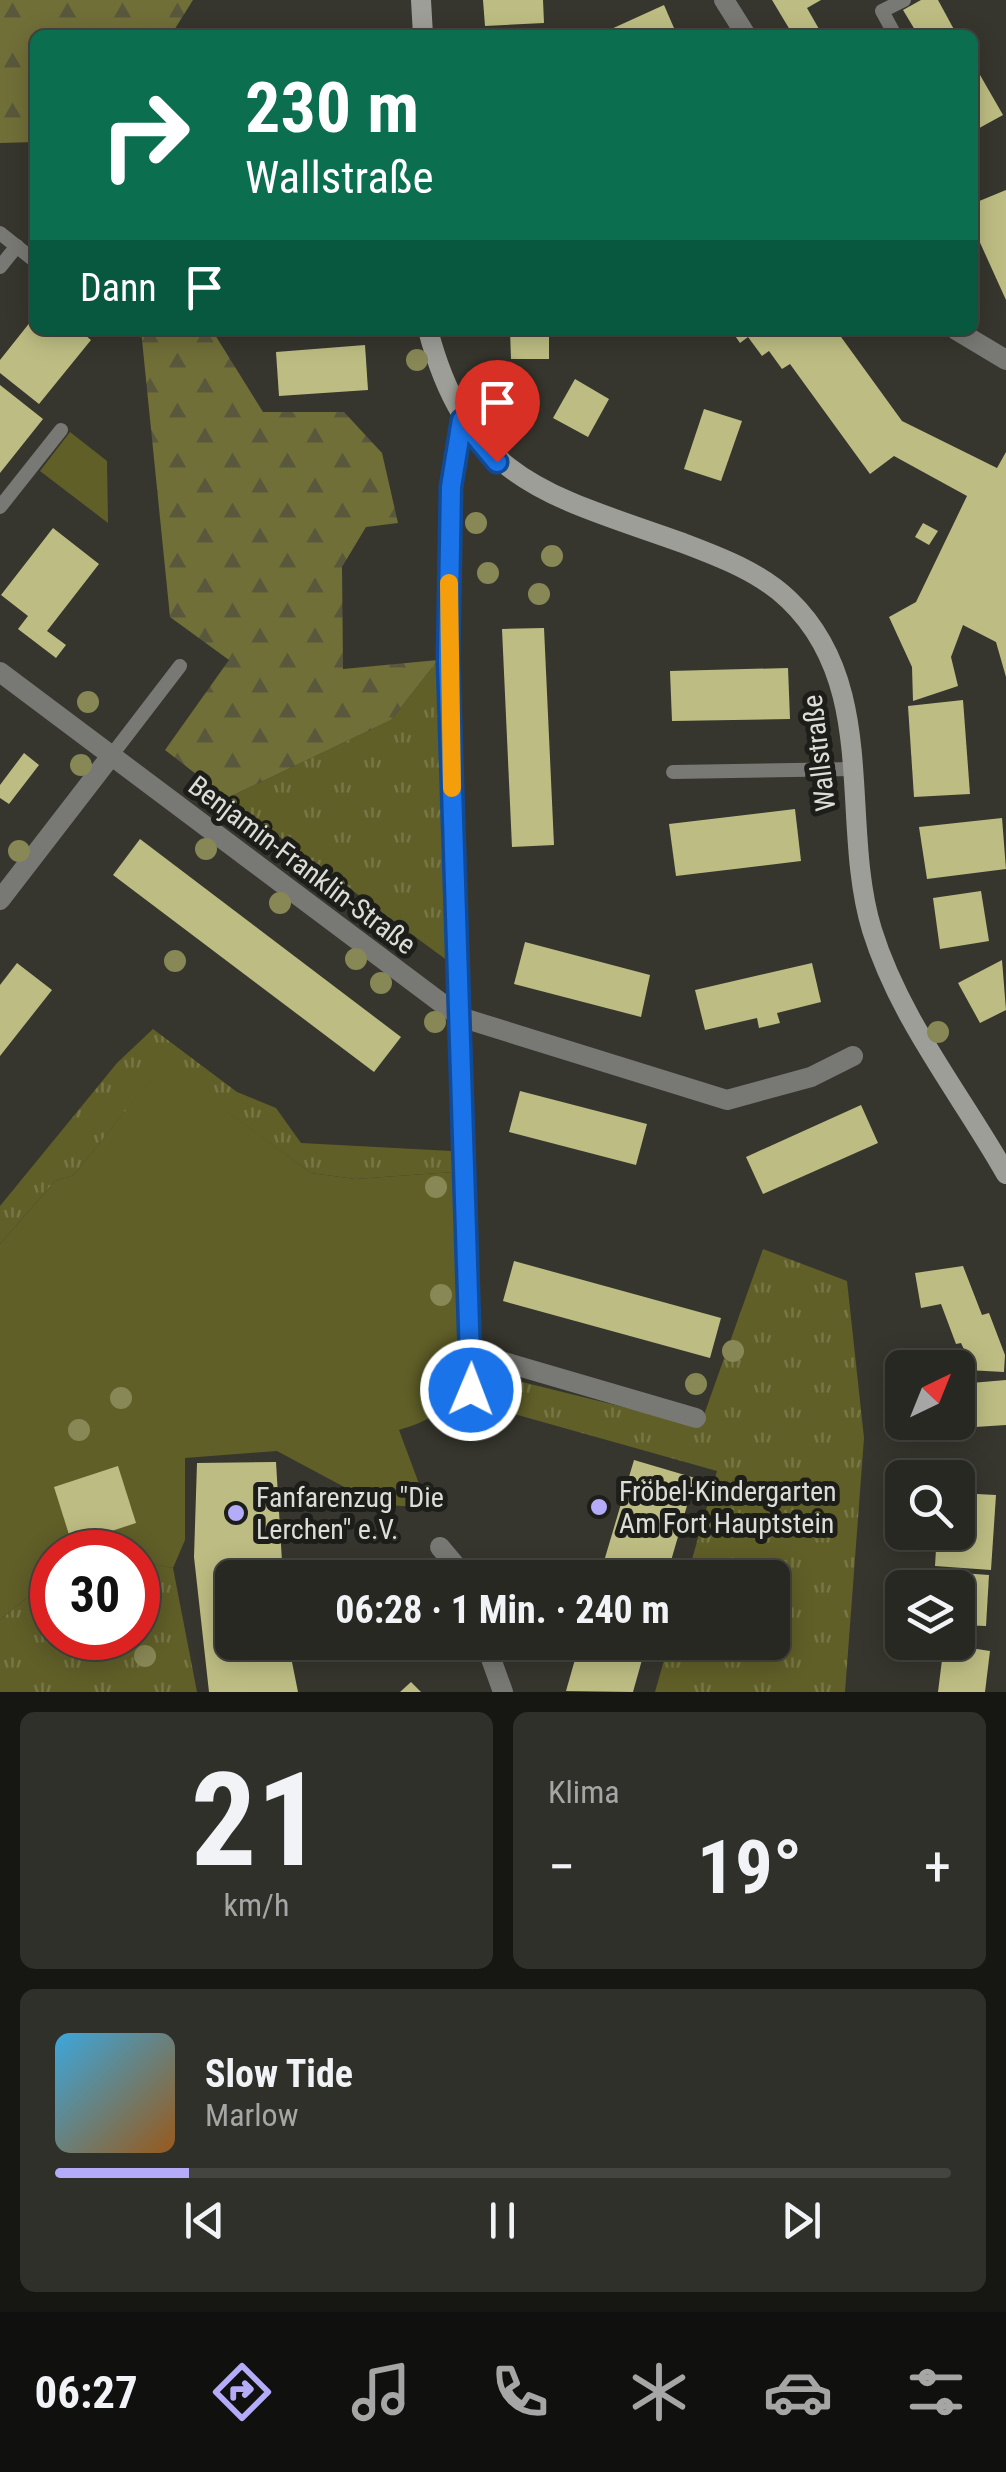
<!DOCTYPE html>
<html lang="de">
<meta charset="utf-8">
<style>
body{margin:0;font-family:"Roboto Condensed",sans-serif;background:#30302a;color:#f1f3f6;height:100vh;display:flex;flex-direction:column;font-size:38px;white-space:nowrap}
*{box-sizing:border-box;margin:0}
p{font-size:32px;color:#a5a6a5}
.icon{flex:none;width:55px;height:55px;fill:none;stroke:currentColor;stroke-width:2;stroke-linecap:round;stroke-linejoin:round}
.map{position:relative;height:1692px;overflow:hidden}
.drawer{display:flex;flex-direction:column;gap:20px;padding:20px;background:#161613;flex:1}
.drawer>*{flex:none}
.guide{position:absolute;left:30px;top:30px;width:948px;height:305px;border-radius:15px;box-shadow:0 5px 25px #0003,0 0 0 2px #444440;background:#0b6e4f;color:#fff;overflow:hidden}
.needle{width:65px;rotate:43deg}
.tools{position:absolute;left:885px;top:1350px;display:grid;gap:20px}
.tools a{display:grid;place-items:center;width:90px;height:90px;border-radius:15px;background:#282822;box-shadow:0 5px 25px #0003,0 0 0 2px #444440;font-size:50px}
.speed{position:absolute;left:30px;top:1530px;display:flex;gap:20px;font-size:50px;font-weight:700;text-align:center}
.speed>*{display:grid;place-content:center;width:130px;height:130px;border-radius:50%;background:#282822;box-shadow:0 5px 25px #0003,0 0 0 2px #444440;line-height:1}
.speed .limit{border:15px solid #d22;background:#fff;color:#111}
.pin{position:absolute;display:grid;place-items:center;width:85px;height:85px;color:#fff;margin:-102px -42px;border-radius:50% 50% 50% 0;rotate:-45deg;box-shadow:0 0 10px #0007}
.pin .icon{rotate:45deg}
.me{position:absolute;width:110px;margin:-55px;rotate:1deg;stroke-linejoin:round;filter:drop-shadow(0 0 8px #0008)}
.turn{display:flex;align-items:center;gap:35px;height:210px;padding:0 50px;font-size:45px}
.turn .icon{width:130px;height:130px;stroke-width:2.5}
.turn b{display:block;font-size:70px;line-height:85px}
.then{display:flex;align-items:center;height:95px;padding:0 50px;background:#0003;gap:20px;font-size:38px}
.big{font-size:75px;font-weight:700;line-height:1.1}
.drawer .tile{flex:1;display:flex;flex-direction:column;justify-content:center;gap:15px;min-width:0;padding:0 35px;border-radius:15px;background:#30302a}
.drawer .dial{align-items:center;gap:0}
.dial b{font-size:130px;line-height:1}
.song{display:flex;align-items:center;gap:30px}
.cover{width:120px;height:120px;border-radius:15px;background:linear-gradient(135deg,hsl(200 70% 55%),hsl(30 70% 35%))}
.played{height:10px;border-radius:5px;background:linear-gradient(90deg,#b4acf9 15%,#444440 15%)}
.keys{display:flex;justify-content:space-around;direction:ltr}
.heat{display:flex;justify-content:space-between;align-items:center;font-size:55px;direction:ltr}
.drawer .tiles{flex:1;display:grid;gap:20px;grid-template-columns:1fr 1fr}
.tile:last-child{grid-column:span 2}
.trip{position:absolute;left:215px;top:1560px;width:575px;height:100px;border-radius:15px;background:#282822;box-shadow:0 5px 25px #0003,0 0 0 2px #444440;font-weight:700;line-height:100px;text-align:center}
.dock{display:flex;height:160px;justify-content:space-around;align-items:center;background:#10100e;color:#a5a6a5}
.dock .icon{width:70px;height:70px}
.dock .on{color:#b4acf9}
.dock b{font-size:45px;color:#f1f3f6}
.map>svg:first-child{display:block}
.grass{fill:url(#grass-tufts)}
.forest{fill:url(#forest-firs)}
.park{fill:#605f28}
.building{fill:#bdbd83}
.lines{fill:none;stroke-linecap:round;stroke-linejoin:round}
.lane{stroke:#787874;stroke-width:14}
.street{stroke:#787874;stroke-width:20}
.secondary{stroke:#9d9e97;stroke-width:20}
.tree{fill:#888756}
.route-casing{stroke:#114b97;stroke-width:25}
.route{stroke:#1a73e8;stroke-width:18}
.slow{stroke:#f59e0b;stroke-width:18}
.poi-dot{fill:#b4acf9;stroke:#1d1d1a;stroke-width:4}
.labels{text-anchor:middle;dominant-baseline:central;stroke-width:10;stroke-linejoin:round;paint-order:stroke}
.street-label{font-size:28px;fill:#ddddd8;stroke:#1d1d1a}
.poi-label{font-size:28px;fill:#ddddd8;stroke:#1d1d1a;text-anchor:start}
</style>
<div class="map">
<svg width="1006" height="1692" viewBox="0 0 1006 1692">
<defs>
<pattern id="grass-tufts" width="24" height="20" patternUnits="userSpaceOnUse" patternTransform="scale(2.5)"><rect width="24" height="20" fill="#605f28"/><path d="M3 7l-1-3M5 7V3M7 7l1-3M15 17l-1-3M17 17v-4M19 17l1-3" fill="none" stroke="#767646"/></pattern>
<pattern id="forest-firs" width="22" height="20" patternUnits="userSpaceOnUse" patternTransform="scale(2.5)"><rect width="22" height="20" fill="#706f38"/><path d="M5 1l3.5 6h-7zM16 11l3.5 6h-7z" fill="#59583c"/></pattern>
</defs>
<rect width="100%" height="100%" fill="#36362e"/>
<g class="grass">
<polygon points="438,660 448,961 227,798 391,720"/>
<polygon points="153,1029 237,1092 276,1108 301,1143 451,1151 453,1172 355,1179 311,1173 163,1065 74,1175 55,1181 0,1244 0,1206 117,1063"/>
<polygon points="763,1249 847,1281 864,1438 845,1692 655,1692 669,1643 772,1642 772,1578 687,1577 717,1471 489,1407 490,1374 700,1426"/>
<polygon points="138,1561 173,1568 197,1692 0,1692 0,1620 34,1592 52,1583 52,1638 138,1638"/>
</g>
<g class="forest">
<polygon points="0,0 193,0 171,35 35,35 35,142 0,143"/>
<polygon points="141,330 212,330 263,412 344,412 382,453 398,523 366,527 342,567 343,669 438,660 391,720 227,798 165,750 229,660 170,617"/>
</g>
<g class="park">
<polygon points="70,432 107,461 108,523 40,471"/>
<path d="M163,1064L311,1173L355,1179L453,1172L460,1386C444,1413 428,1421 399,1430L428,1508L376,1504L277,1451L185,1458V1540L173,1568L138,1561V1552H52V1583L34,1592L0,1620V1244L55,1181L74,1175Z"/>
</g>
<g class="building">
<polygon points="483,0 543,0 544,23 485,26"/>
<polygon points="772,0 821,0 807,8 819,29 808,35 793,35"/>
<polygon points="921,0 938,0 957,35 918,35 903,10"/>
<polygon points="664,5 677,35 598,35"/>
<polygon points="972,61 1003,115 972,132"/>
<polygon points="1006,190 1006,300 972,225 972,204"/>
<polygon points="35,316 35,330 79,330 91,340 39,404 0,373 0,360"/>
<polygon points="510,330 549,330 549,359 511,359"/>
<polygon points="731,330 822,330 826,336 836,330 902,421 997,468 1006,452 1006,677 996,642 963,625 951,657 958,686 913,701 912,667 889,617 916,602 967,496 894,456 870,474 790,364 782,369 769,351 762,356 748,337 740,343"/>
<polygon points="365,345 368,390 279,396 276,352"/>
<polygon points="575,379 609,399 588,437 553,418"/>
<polygon points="0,385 43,419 0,473"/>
<polygon points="704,409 742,421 721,481 684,469"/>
<polygon points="923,523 938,531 929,545 915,537"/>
<polygon points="53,528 99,564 47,631 66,645 56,658 18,629 28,616 1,595"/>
<polygon points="544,628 554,845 512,847 502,629"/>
<polygon points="788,668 790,719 672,721 670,671"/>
<polygon points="963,700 970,794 914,797 908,706"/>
<polygon points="24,753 39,765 9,804 0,798 0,785"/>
<polygon points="795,809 801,861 676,876 669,824"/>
<polygon points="1002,818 1006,869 927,879 919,827"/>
<polygon points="140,839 401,1037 374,1072 113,875"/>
<polygon points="981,891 989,941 940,949 933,898"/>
<polygon points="525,942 650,975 641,1017 514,984"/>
<polygon points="1002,960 1006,1010 980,1023 958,983"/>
<polygon points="17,963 52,990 0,1056 0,985"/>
<polygon points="812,963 821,1002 777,1013 780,1023 759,1028 757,1018 705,1030 695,990"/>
<polygon points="520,1091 647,1124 636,1165 509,1132"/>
<polygon points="861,1105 878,1143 763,1194 746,1157"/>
<polygon points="514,1261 721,1318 710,1358 503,1301"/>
<polygon points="963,1266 982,1315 989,1313 1005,1355 1004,1372 967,1370 968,1358 961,1343 956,1344 941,1304 921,1308 915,1273"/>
<polygon points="1006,1380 1006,1425 975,1427 971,1383"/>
<polygon points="634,1460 695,1478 666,1578 599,1578"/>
<polygon points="276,1462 283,1578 232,1578 232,1642 288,1642 298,1692 209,1692 194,1557 197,1463"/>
<polygon points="118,1466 136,1523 72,1544 54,1487"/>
<polygon points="958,1493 996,1495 991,1570 935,1566 937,1532 958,1532"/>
<polygon points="961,1573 989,1575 986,1626 959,1625"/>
<polygon points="580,1642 647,1642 633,1692 566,1691"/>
<polygon points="944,1644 990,1651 985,1692 938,1692"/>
<polygon points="411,1682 421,1692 400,1692"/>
</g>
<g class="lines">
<g class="lane">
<polyline points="895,35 882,11 904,0"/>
<polyline points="0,233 35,261"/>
<polyline points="0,267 17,246"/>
<polyline points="0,507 61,430"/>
<polyline points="111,756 180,666"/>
<polyline points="673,772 855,769"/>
</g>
<g class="street">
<polyline points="724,0 746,35"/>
<polyline points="956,330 1006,360"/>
<polyline points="462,420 451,487 448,661 471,1389"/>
<polyline points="0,672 460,1017 727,1100 811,1077 853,1056"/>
<polyline points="0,900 111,756"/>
<polyline points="473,1353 696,1418"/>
<polyline points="440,1547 466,1578"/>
<polyline points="485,1642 503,1692"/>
</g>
<g class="secondary">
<polyline points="421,0 423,35"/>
<path d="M428,330C468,482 549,495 683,543C720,557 760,572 789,600C880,687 839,822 872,930C900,1020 960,1093 1006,1174"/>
</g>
</g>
<g class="tree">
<circle cx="417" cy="360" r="11"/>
<circle cx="476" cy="523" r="11"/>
<circle cx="552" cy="556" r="11"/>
<circle cx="488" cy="573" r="11"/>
<circle cx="539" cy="594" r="11"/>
<circle cx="88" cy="702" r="11"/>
<circle cx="81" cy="765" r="11"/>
<circle cx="206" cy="849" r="11"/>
<circle cx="19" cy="851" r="11"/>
<circle cx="280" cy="903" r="11"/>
<circle cx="385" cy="929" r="11"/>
<circle cx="356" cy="959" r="11"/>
<circle cx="175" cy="961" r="11"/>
<circle cx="381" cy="983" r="11"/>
<circle cx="435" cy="1022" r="11"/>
<circle cx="938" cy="1032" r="11"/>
<circle cx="436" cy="1187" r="11"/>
<circle cx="441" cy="1295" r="11"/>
<circle cx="733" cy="1351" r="11"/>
<circle cx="696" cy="1384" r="11"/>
<circle cx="121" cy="1398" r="11"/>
<circle cx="79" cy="1430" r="11"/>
<circle cx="145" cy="1656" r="11"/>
</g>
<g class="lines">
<defs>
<polyline id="route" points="471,1390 448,661 451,487 462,420 497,462"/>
</defs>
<use href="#route" class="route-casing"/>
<use href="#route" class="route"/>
<polyline class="slow" points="449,583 452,788"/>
</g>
<g class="poi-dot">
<circle cx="599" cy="1507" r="10"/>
<circle cx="236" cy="1513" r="10"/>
</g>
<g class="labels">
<g class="street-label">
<text transform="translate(819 753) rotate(-97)">Wallstraße</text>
<text transform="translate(302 865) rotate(37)">Benjamin-Franklin-Straße</text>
</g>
<g class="poi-label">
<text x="619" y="1491">Fröbel-Kindergarten<tspan x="619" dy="32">Am Fort Hauptstein</tspan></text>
<text x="256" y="1497">Fanfarenzug "Die<tspan x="256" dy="32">Lerchen" e.V.</tspan></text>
</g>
</g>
</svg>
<div class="tools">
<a><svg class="needle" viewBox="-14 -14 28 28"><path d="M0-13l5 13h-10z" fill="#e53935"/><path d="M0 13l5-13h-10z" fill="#a5a6a5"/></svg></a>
<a><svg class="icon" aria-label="search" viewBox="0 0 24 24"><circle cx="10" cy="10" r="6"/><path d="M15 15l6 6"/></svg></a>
<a><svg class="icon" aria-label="layers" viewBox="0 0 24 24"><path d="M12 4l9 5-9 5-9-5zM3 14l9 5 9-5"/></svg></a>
</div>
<div class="speed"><div class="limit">30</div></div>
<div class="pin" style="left:497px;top:462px;background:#d93025"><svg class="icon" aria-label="arrive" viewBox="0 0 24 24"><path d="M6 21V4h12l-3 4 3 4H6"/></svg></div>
<svg class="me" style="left:471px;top:1390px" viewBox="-20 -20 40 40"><circle r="17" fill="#1a73e8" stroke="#fff" stroke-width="3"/><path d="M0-11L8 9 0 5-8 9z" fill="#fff"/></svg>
<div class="trip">06:28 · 1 Min. · 240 m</div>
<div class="guide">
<div class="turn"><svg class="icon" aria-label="right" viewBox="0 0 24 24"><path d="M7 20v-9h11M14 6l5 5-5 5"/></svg><div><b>230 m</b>Wallstraße</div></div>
<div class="then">Dann<svg class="icon" aria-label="arrive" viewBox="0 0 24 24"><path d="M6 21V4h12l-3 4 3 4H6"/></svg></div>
</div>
</div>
<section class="drawer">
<div class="tiles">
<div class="tile dial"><b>21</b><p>km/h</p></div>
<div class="tile"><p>Klima</p>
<div class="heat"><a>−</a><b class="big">19°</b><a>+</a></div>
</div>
<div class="tile">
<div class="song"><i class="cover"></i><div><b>Slow Tide</b><p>Marlow</p></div></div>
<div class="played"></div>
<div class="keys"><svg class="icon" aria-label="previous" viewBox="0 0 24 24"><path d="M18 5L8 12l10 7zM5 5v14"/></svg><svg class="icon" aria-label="pause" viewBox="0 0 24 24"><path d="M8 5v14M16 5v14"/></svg><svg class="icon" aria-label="next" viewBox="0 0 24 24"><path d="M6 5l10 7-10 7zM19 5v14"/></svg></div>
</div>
</div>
</section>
<nav class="dock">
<b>06:27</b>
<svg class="icon on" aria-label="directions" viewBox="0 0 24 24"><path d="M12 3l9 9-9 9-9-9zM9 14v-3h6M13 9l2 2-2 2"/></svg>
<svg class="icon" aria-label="music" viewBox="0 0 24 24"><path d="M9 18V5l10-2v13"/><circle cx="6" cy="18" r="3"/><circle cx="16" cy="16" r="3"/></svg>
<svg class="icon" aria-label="phone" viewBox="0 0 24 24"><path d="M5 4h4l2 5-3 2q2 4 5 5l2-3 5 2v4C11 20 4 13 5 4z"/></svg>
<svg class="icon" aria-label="climate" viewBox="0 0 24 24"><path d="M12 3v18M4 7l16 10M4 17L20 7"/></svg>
<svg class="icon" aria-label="car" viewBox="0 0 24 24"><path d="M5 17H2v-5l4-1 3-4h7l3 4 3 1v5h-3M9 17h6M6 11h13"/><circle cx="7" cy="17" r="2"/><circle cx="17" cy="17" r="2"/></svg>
<svg class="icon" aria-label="filters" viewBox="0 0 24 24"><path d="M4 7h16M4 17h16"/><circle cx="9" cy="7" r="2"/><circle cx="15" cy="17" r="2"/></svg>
</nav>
